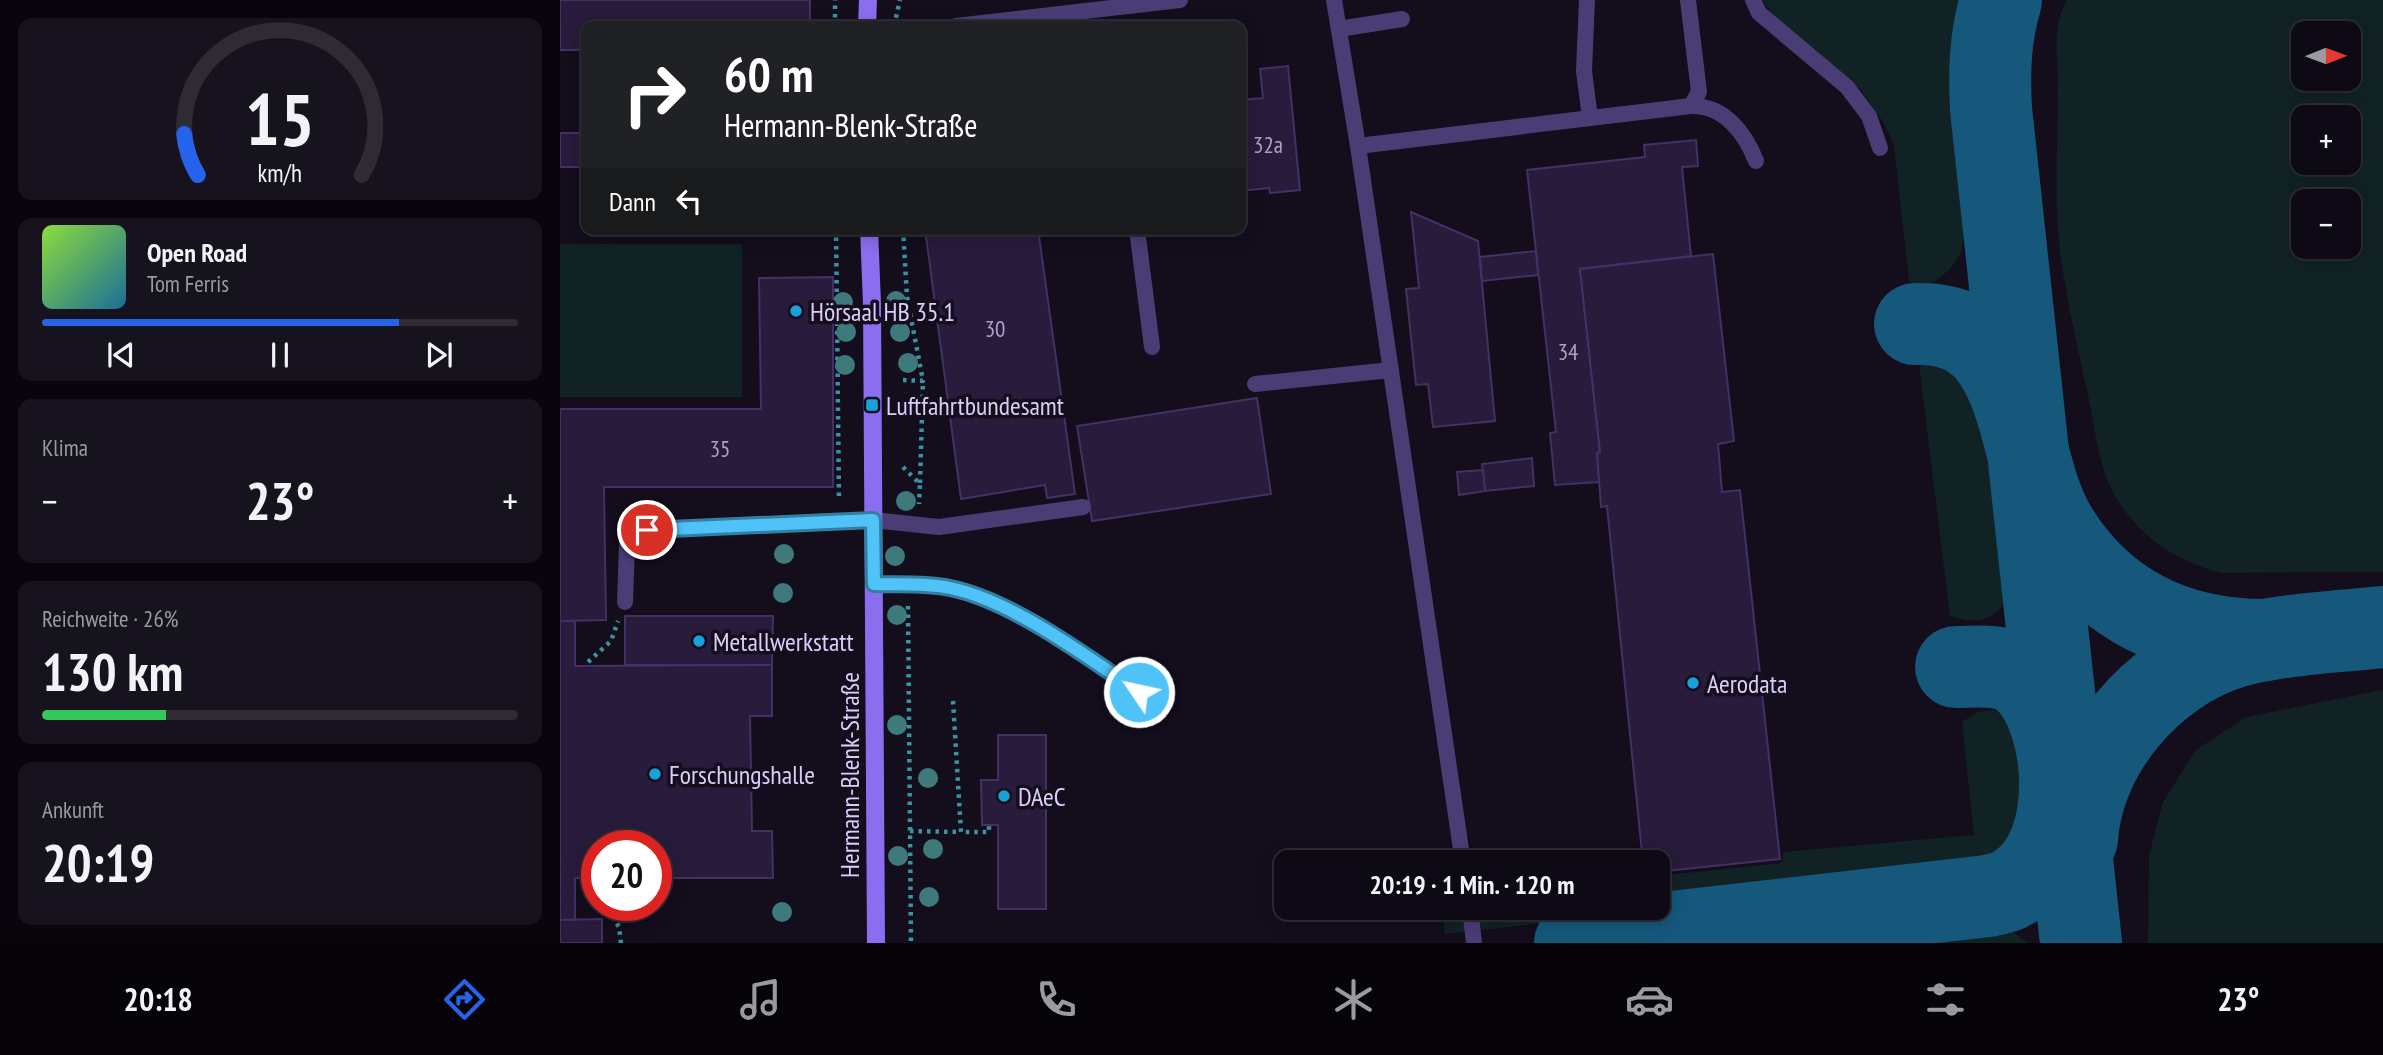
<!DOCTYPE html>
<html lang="de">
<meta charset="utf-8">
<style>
body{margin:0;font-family:"PT Sans Narrow",sans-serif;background:#17131e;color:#f1f3f6;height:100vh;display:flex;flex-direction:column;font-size:26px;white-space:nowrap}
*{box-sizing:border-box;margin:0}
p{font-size:23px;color:#9b9aa0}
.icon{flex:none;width:38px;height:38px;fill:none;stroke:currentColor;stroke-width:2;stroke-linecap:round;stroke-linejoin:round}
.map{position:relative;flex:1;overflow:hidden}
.sheet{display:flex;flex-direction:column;gap:18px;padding:18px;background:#08060c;width:560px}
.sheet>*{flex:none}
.hud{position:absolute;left:21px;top:21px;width:665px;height:214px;border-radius:14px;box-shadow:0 4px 18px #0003,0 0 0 2px #2e2b34;background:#202124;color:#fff;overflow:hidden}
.needle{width:46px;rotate:89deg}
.buttons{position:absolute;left:1731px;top:21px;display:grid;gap:14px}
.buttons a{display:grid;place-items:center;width:70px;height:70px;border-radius:14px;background:#0e0a15;box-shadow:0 4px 18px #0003,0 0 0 2px #2e2b34;font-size:35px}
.speed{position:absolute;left:21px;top:830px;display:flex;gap:14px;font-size:35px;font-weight:700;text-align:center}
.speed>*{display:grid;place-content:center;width:91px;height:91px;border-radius:50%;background:#0e0a15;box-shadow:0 4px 18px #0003,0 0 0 2px #2e2b34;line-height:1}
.speed .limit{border:10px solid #d22;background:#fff;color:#111}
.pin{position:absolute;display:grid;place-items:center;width:60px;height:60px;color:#fff;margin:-30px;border:4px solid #fff;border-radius:50%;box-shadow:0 2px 7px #0007}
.me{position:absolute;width:77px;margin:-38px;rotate:304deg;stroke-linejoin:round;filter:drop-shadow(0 0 5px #0008)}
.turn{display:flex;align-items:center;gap:24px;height:147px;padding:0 28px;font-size:32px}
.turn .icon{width:91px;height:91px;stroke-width:2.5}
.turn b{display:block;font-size:49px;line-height:60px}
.then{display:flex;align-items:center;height:66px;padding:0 28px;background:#0003;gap:14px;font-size:26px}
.big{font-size:52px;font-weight:700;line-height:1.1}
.sheet .card{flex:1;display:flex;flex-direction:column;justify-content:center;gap:10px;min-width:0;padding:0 24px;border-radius:14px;background:#17131e}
.sheet .dial{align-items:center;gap:0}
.dial svg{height:182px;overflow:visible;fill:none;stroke:#2e2b34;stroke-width:7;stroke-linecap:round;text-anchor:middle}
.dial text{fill:#f1f3f6;stroke:none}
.song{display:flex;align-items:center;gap:21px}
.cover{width:84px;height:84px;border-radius:10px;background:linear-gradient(135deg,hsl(90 70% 55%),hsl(200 70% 35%))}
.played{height:7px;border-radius:4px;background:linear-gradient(90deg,#2563eb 75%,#2e2b34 75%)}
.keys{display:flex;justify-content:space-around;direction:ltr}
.heat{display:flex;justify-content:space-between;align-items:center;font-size:38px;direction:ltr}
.charge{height:10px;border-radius:5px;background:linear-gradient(90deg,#34c759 26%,#2e2b34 0)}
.trip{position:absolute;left:714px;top:850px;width:396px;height:70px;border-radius:14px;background:#0e0a15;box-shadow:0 4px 18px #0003,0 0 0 2px #2e2b34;font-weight:700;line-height:70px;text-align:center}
.menu{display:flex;height:112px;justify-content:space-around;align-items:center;background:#060408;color:#9b9aa0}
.menu .icon{width:49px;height:49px}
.menu .on{color:#2563eb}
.menu b{font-size:32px;color:#f1f3f6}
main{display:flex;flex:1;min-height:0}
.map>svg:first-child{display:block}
.green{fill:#112225;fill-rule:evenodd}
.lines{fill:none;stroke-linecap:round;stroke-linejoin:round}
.taxiway{stroke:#15587c;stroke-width:82}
.building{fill:#281b3b;stroke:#443064;stroke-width:2}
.path{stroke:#3994a2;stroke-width:4.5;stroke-dasharray:3.5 5;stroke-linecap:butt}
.lane{stroke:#4a3d76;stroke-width:16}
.secondary{stroke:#8b6ef0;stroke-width:18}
.tree{fill:#3e797c}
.route-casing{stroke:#337fa1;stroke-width:18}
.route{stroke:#4fc3f7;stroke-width:12}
.poi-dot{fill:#17a2dc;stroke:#130d1c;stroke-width:2.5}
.labels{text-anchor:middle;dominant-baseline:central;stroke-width:7;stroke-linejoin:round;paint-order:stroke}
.number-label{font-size:23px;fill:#aea0ca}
.poi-label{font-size:26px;fill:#dbcdfa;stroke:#130d1c;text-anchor:start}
.street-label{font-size:26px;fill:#dbcdfa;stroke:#130d1c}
</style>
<main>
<section class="sheet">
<div class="card dial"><svg viewBox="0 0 100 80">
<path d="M14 69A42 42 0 1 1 86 69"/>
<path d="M14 69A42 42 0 0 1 8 51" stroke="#2563eb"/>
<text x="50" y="56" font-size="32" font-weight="700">15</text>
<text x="50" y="72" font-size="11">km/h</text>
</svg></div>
<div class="card">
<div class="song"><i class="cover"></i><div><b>Open Road</b><p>Tom Ferris</p></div></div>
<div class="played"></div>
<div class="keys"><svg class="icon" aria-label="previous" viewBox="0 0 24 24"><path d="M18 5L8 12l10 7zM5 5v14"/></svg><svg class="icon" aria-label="pause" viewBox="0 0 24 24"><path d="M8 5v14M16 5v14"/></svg><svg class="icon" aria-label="next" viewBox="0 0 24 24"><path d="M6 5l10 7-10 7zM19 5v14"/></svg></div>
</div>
<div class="card"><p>Klima</p>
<div class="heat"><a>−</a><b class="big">23°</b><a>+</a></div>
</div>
<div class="card"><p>Reichweite · 26%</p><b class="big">130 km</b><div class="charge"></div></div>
<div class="card"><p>Ankunft</p><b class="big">20:19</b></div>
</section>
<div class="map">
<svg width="1823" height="943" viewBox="0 0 1823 943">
<rect width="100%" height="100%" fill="#130d1c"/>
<g class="green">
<path d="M1203,0H1401C1381,57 1393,123 1399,182C1402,203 1407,230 1401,251C1395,269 1374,284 1358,289L1349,280L1334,146L1325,125L1302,91L1215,18Z"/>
<path d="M1507,0H1823V572L1661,573C1613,560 1574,534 1551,488C1538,462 1535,428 1529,400C1519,354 1508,307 1501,259C1493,203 1498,145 1498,89C1498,60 1491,26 1507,0ZM1788,33V79H1743V33ZM1788,117V163H1743V117ZM1788,201V247H1743V201Z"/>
<rect x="0" y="244" width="182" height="153"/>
<path d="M1367,364C1410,374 1416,382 1426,425L1446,601C1431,623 1414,624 1390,616L1360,373V366Z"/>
<polygon points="1823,690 1823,943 1588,943 1589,855 1603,802 1636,750 1686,717"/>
<path d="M1432,710L1456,715C1464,749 1479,845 1442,866C1429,873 1408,874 1394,877L885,934L881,908H1097V876L1222,863L1223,852L1414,835L1402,722L1418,712Z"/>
<polygon points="1429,922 1452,931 1468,943 1230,943 1399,923"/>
</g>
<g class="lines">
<g class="taxiway">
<path d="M1441,0C1430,37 1429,71 1431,109L1521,943"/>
<path d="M1355,324C1470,320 1452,457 1496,528C1543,605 1617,640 1705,640"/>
<path d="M1517,839C1522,754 1593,671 1674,647C1722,634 1774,632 1823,627"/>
<path d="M1015,943L1428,896C1435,894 1443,893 1449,890C1505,862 1508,776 1491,725C1484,704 1475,684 1455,673C1437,664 1415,667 1396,667"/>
</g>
</g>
<g class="building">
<polygon points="0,0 250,0 250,26 26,26 26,50 0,50"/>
<polygon points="728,66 740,190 710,193 709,188 681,191 681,100 703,98 700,69"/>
<rect x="0" y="133" width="26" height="34"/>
<polygon points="1136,140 1138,166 1122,167 1131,256 1020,269 1040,452 1037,453 1039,482 995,485 990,433 996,432 967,170 1085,157 1084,145"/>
<polygon points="851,212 918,241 935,421 873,427 868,384 856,385 846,289 859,288"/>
<polygon points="365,229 478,229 515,494 487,498 485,485 401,499"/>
<polygon points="976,251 978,275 922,281 920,257"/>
<polygon points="1153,254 1174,441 1158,444 1162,492 1180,490 1220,859 1097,872 1097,863 1083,863 1047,506 1041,507 1037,453 1040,452 1020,269"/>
<polygon points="273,277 273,487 44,487 46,620 0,621 0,409 201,409 199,278"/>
<polygon points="697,398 711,494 532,521 517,426"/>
<polygon points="972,458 974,486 925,491 922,464"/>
<polygon points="923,470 925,491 899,495 897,472"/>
<polygon points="65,616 213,616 212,665 65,665"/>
<polygon points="0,621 15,621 15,666 212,665 212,716 190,716 192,831 212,831 213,878 96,878 96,845 37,845 37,878 15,878 15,920 0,920"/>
<polygon points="438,735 486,735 486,909 438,909 438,825 422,825 421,780 438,780"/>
<polygon points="42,919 42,943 0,943 0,920"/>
</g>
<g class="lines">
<g class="path">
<polyline points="275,26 275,0"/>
<polyline points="334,26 340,0"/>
<polyline points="276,229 279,501"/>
<polyline points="343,380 363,381 347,297 343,229"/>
<polyline points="343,467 360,484 359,504"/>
<polyline points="360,483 363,381"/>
<polyline points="348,606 351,943"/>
<polyline points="28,662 51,641 58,621"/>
<polyline points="393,701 401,832 429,832 429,824"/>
<polyline points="350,831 401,832"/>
<polyline points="48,909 59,927 61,943"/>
</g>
<g class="lane">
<polyline points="774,0 798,146 903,863"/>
<polyline points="1027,0 1024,71 1030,118"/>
<polyline points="1193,0 1199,13 1287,87 1309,116 1320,148"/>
<polyline points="396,26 620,0"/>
<polyline points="779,29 842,19"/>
<path d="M1131,106C1164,105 1185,133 1196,161"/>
<polyline points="798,146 1131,106 1139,92 1128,0"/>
<polyline points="577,229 592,347"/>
<polyline points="695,384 831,370"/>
<path d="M314,584C339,585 366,583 390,588C451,600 527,657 579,692"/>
<polyline points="65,602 67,545 87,530 313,520 379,527 523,507"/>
<polyline points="910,908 914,943"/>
</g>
<g class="secondary">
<polyline points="307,26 308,0"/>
<polyline points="309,229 312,304 316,943"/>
</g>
</g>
<g class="tree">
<circle cx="336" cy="301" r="10"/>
<circle cx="283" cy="302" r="10"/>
<circle cx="286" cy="332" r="10"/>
<circle cx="340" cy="332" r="10"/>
<circle cx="348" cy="363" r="10"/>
<circle cx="285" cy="365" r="10"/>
<circle cx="346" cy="501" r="10"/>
<circle cx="224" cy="554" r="10"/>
<circle cx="335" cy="556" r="10"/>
<circle cx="223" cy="593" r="10"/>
<circle cx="337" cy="615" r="10"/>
<circle cx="337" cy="725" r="10"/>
<circle cx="368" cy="778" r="10"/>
<circle cx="373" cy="849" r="10"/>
<circle cx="338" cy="856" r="10"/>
<circle cx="369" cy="897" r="10"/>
<circle cx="222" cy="912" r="10"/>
</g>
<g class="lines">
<defs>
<path id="route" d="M87,530L313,520L314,584C339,585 366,583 390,588C451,600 527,657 579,692"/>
</defs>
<use href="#route" class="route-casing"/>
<use href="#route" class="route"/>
</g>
<g class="poi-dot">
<circle cx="236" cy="311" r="7"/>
<rect x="305" y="398" width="14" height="14" rx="3.5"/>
<circle cx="139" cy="641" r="7"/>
<circle cx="1133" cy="683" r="7"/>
<circle cx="95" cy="774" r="7"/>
<circle cx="444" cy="796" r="7"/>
</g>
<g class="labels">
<g class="number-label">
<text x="708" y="144">32a</text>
<text x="435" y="328">30</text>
<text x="1008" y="351">34</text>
<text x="160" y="448">35</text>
</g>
<g class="poi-label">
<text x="250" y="311">Hörsaal HB 35.1</text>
<text x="326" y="405">Luftfahrtbundesamt</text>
<text x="153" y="641">Metallwerkstatt</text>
<text x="1147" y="683">Aerodata</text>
<text x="109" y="774">Forschungshalle</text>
<text x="458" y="796">DAeC</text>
</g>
<g class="street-label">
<text transform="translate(289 775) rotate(-90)">Hermann-Blenk-Straße</text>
</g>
</g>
</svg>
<div class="buttons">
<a><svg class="needle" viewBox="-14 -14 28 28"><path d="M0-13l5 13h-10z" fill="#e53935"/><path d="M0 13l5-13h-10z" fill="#9b9aa0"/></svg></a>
<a>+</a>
<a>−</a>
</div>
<div class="speed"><div class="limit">20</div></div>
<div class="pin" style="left:87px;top:530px;background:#d93025"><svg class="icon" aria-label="arrive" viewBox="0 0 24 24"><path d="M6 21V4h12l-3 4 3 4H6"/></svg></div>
<svg class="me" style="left:579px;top:692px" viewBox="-20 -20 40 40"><circle r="17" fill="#4fc3f7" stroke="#fff" stroke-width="3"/><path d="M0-11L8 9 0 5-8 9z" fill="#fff"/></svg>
<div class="trip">20:19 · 1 Min. · 120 m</div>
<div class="hud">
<div class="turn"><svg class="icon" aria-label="right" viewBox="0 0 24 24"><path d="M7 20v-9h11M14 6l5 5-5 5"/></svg><div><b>60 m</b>Hermann-Blenk-Straße</div></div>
<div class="then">Dann<svg class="icon" aria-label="left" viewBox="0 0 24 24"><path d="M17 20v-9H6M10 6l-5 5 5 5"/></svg></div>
</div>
</div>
</main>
<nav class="menu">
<b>20:18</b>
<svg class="icon on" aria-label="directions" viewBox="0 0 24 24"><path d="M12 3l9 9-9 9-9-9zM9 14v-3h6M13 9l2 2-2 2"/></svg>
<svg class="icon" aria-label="music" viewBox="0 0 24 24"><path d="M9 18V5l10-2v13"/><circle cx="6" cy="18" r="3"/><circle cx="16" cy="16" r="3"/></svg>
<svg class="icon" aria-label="phone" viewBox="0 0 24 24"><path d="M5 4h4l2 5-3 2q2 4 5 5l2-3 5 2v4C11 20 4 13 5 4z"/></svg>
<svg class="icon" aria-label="climate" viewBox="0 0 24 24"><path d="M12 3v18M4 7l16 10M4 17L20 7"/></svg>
<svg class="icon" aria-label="car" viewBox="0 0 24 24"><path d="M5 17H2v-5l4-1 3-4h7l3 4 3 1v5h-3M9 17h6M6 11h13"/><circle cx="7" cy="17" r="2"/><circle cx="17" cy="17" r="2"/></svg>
<svg class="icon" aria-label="filters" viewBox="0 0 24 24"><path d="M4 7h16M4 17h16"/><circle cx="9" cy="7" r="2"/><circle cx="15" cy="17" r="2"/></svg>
<b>23°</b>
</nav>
